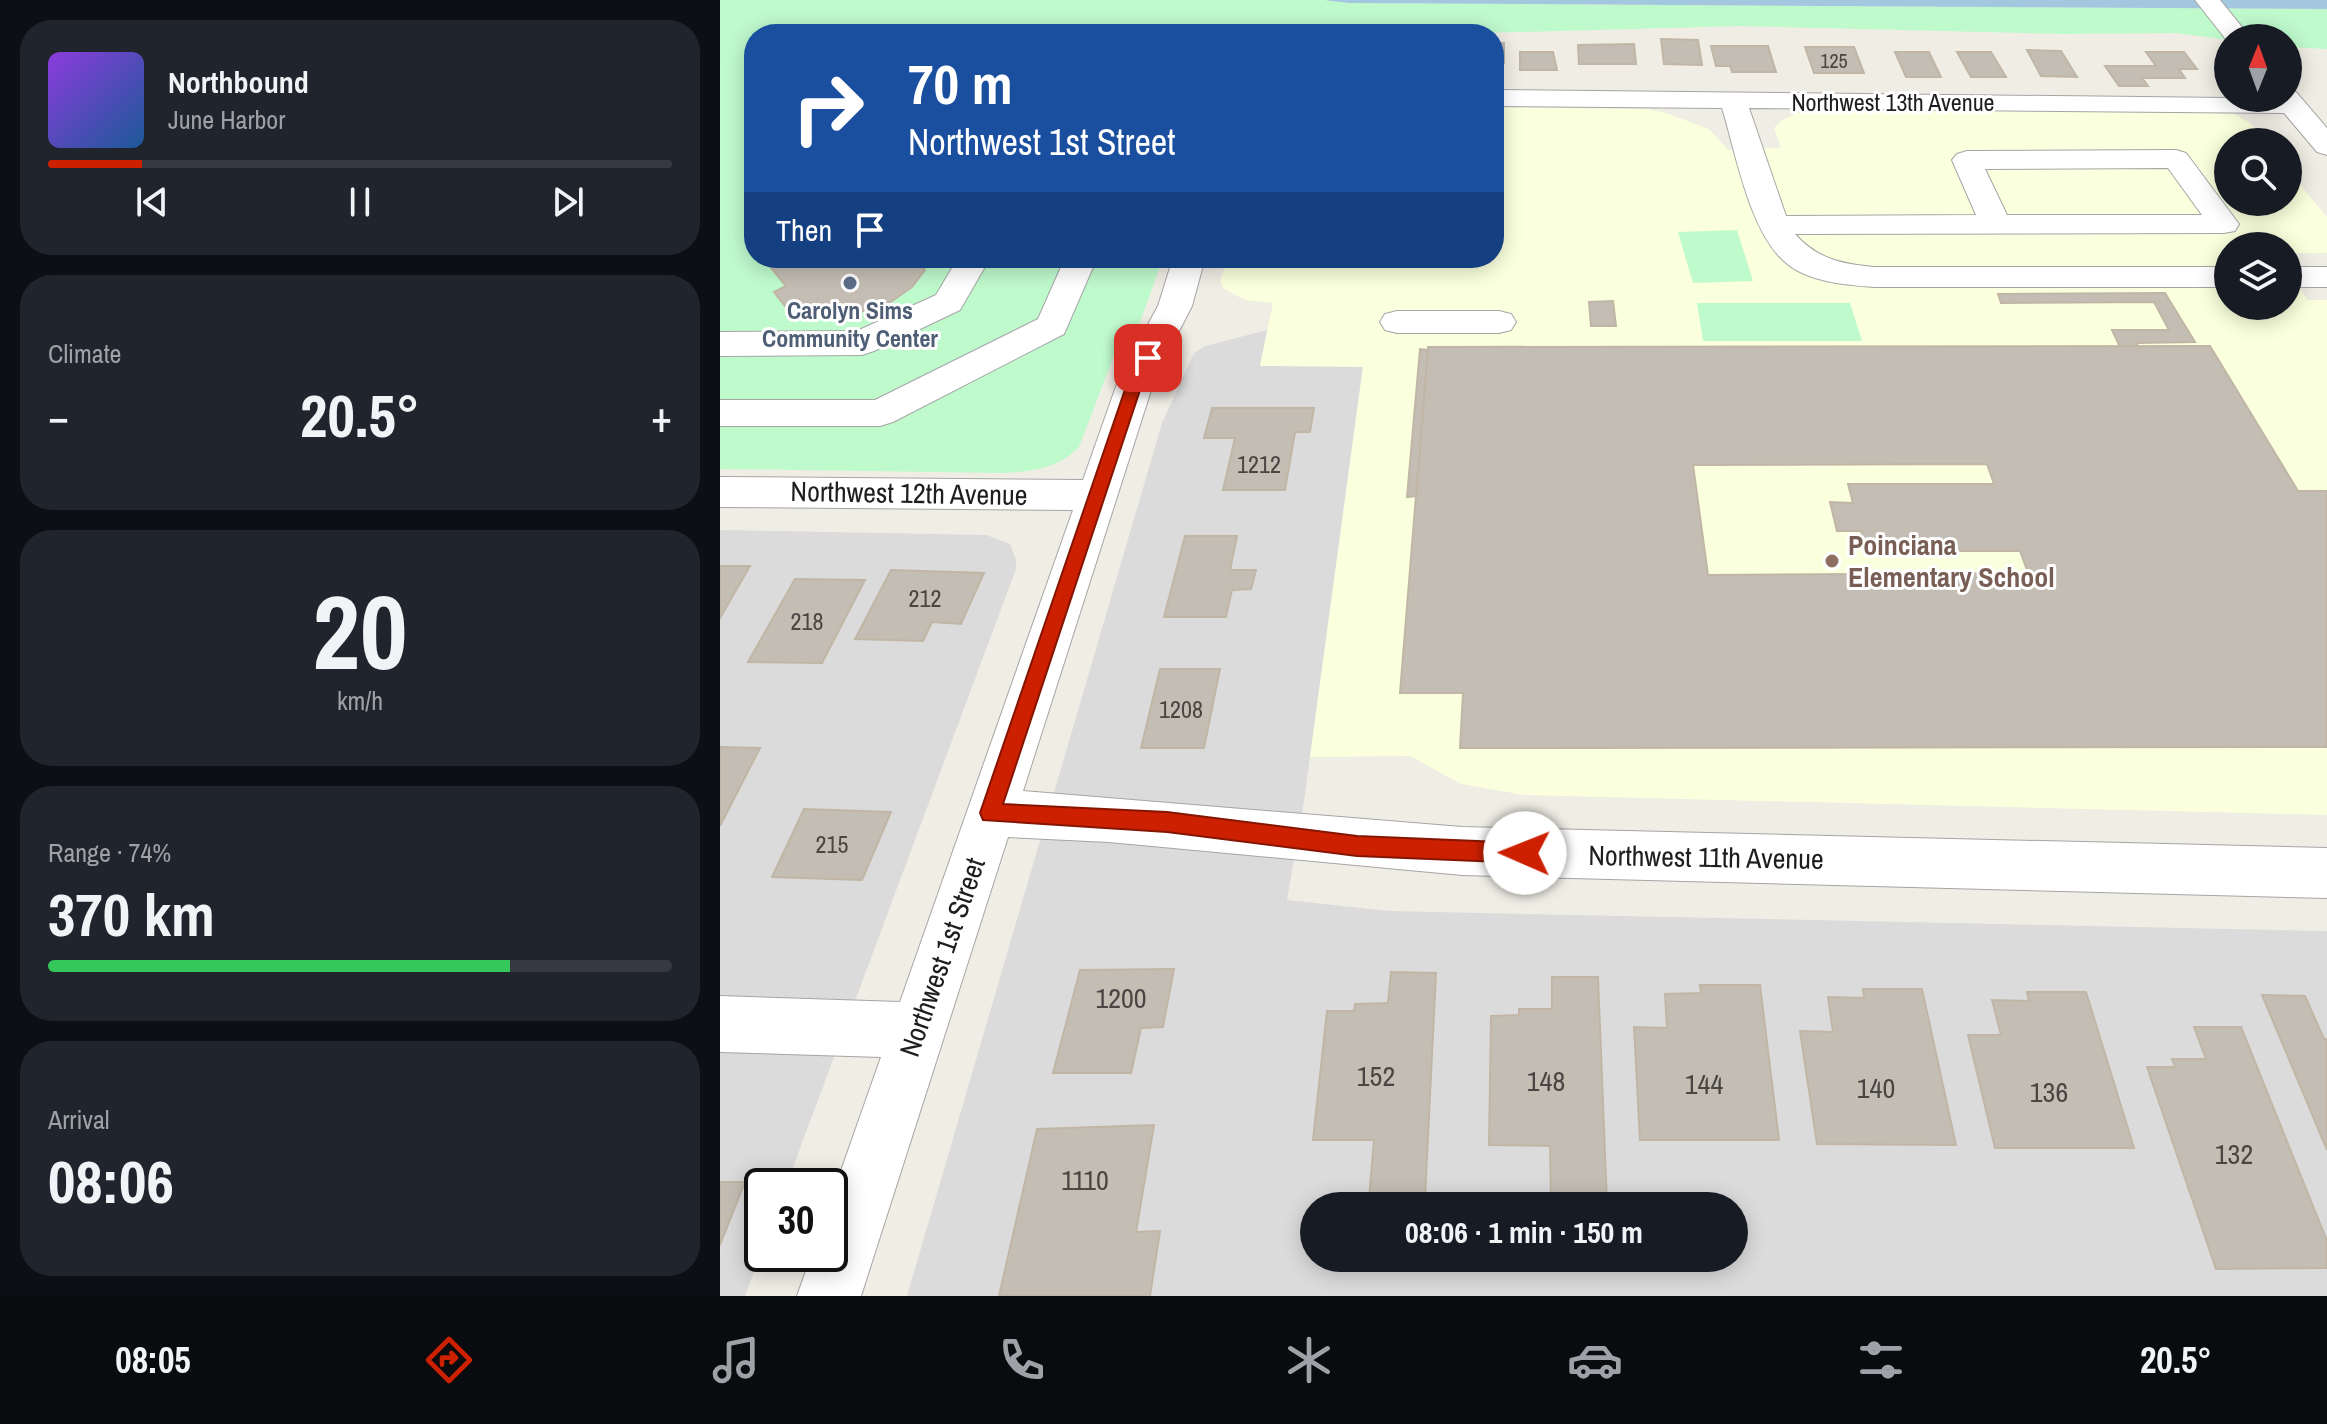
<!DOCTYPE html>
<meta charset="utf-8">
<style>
body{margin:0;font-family:"Archivo Narrow",sans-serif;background:#20242c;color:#f1f3f6;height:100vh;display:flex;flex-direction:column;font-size:30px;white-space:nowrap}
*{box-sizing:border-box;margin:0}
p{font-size:26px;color:#9ea1a6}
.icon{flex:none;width:44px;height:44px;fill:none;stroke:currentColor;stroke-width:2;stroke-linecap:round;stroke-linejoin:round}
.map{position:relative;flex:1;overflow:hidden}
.drawer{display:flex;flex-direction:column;gap:20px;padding:20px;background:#0d0f14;width:720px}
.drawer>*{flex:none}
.banner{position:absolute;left:24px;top:24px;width:760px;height:244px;border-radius:32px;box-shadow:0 4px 20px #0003;background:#1a4fa0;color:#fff;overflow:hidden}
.needle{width:52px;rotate:1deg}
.controls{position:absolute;left:1494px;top:24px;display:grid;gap:16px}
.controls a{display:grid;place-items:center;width:88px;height:88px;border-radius:50%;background:#171b24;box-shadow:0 4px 20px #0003;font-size:40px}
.speed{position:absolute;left:24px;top:1168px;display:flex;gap:16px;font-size:40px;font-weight:700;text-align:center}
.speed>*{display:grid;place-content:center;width:104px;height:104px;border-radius:50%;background:#171b24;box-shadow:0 4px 20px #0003;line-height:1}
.speed .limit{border:4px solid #111;border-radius:12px;background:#fff;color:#111}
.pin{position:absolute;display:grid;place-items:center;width:68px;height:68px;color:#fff;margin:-34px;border-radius:16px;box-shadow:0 4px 12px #0006}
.me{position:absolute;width:88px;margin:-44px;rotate:271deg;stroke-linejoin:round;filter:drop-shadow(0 0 6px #0008)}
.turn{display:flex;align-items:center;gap:28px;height:168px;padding:0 32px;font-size:36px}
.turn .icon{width:104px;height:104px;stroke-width:2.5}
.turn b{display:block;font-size:56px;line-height:68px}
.then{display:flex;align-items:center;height:76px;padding:0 32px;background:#0003;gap:16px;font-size:30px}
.big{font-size:60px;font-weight:700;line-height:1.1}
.drawer .tile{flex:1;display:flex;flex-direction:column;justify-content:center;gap:12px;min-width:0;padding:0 28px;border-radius:32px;background:#20242c}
.drawer .dial{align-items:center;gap:0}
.dial b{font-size:104px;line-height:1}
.song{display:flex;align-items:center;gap:24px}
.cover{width:96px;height:96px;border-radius:12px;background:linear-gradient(135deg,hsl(270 70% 55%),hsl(210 70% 35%))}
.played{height:8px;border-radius:4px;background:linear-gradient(90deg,#cc2000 15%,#363941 15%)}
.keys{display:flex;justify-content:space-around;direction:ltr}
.heat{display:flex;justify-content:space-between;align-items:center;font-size:44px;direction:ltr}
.charge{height:12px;border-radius:6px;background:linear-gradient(90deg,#34c759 74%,#363941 0)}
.trip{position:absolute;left:580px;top:1192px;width:448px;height:80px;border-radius:40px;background:#171b24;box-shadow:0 4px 20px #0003;font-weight:700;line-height:80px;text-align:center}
.tabs{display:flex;height:128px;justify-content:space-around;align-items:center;background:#090b0e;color:#9ea1a6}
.tabs .icon{width:56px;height:56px}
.tabs .selected{color:#cc2000}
.tabs b{font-size:36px;color:#f1f3f6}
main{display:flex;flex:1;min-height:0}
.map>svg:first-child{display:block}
.residential{fill:#dcdbdb;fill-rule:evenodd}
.education{fill:#faffdd}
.park{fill:#bffacd}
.water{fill:#a3c7de}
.building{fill:#c4bdb3;stroke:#c1b6a6;stroke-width:2;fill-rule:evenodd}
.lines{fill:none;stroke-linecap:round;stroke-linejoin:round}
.minor-casing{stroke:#a5a5a5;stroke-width:2}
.minor{fill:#fff;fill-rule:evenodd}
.route{fill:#cc2000;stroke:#851500;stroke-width:2}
.service-dot{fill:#5c6f8a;stroke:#fff;stroke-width:3}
.education-dot{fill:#8d6e63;stroke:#fff;stroke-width:3}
.labels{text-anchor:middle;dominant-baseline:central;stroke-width:6;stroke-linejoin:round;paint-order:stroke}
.far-number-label{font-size:20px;fill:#484643}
.far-street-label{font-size:24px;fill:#1e1e1e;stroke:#fff}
.far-service-label{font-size:24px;font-weight:bold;fill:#4e5e75;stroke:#fff}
.number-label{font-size:24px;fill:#484643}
.street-label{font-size:28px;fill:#1e1e1e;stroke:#fff}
.education-label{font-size:28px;font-weight:bold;fill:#785e54;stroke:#fff;text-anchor:start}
.near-number-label{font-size:28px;fill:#484643}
</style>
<main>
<section class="drawer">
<div class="tile">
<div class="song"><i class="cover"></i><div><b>Northbound</b><p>June Harbor</p></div></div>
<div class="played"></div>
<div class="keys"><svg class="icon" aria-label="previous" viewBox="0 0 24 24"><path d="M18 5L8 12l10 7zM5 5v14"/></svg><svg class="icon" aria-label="pause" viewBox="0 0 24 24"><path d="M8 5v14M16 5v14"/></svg><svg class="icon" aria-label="next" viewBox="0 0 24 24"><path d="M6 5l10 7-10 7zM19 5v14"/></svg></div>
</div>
<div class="tile"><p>Climate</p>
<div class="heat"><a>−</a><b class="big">20.5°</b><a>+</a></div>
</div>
<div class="tile dial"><b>20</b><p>km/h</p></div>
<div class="tile"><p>Range · 74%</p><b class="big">370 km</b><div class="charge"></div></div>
<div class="tile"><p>Arrival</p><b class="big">08:06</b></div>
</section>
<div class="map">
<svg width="1607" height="1296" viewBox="0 0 1607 1296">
<rect width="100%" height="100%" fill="#efede4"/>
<g class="residential">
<path d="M547,330L540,366H643L584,801L567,900L669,911L1607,931V1296H187L442,423L474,353L486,346ZM594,1206H1014V1258H594Z"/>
<polygon points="0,530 266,535 290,544 296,560 296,569 66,1186 42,1186 42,1250 25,1296 0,1296"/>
</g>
<polygon class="education" points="774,107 927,109 946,113 989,129 1008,150 1061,148 1054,128 1062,120 1075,114 1095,110 1513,113 1530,123 1545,142 1508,142 1508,202 1568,202 1568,170 1607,217 1607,253 1568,253 1568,246 1508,246 1508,306 1568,306 1568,272 1588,300 1607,300 1607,815 804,795 741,784 690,756 590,757 643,367 540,366 553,303 525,300 504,289 500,282 507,258 774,258"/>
<g class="park">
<path d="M0,0H604L629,3L1607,9V49L1568,47V38L1508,40L1457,33L1343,34L1019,26L728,34H34V258H443L419,325L398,345L359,447C337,469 311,472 281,473L0,469Z"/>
<polygon points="1017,230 1033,281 973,283 958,232"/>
<polygon points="977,303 1130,303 1142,341 983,341"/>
</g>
<polygon class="water" points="604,0 1607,0 1607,9 629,3"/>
<g class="building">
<polygon points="941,39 978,40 982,65 944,64"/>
<rect x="774" y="43" width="10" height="20"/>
<polygon points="914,44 916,64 859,64 858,45"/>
<polygon points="991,46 1048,46 1056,72 1012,72 1010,66 996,66"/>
<polygon points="1085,47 1134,47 1144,73 1094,73"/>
<polygon points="1307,50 1341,51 1357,77 1321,76"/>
<polygon points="800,52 833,52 837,70 800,70"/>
<polygon points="1175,52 1209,52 1221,77 1186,77"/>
<polygon points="1237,52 1271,52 1286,77 1251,77"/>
<polygon points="1426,52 1464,52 1477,69 1459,69 1465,78 1422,78 1428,86 1399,86 1385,66 1436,66"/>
<polygon points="43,258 201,258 196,260 205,270 192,287 169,303 137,313 105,313 98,304 86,310 78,300 65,306 54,292 66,286"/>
<polygon points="1445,293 1475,342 1416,343 1418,346 1400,347 1392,330 1449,330 1434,302 1281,303 1278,294"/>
<polygon points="893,301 896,326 871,326 869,302"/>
<path d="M1490,346L1578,491H1607V747L740,748L743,693H680L708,347ZM1267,464L1274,484H1128L1133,503L1110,502L1117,531H1141L1146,551H1300L1308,573L988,575L973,465Z"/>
<polygon points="700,349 708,350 696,496 687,497"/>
<polygon points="492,408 594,408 590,432 575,432 565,490 503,490 515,438 484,438"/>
<polygon points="465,536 517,536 510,570 536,570 531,589 512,590 506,617 444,617"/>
<polygon points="0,566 30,566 0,618"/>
<polygon points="171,570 264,573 241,624 212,622 203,641 135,639"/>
<polygon points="75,579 145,580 102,663 28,662"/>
<polygon points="440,669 500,669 484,748 421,748"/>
<polygon points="0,747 40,748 0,826"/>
<polygon points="84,809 171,812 142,880 52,877"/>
<polygon points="454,969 443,1027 421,1028 411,1073 333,1073 360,970"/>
<polygon points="671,972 716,973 705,1198 649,1198 654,1140 593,1140 607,1011 634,1011 635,1004 668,1003"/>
<polygon points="832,977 878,977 887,1204 831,1205 830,1146 769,1145 771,1016 799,1015 799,1009 832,1009"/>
<polygon points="980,985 1040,985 1059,1140 920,1140 914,1027 947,1028 945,994 981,993"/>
<polygon points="1143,989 1202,989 1236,1145 1097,1144 1080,1031 1113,1032 1108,997 1144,998"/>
<polygon points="1307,992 1366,992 1414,1148 1275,1148 1248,1035 1281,1035 1272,1000 1309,1001"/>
<polygon points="1542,995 1585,996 1604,1039 1607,1039 1607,1150"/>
<polygon points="1474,1027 1521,1027 1607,1241 1607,1268 1496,1269 1427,1067 1455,1067 1452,1059 1486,1059"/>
<polygon points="434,1125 416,1232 440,1231 430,1296 279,1296 317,1129"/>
<polygon points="0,1182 25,1182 0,1245"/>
</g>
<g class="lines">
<defs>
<g id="minor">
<polygon points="1475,0 1500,0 1531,38 1508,38 1508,42"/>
<path d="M774,90L1508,98H1568V90L1576,92L1607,128V155L1597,152L1564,113L1029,108L1066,216L1256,215L1232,160L1237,154L1247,151L1456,150L1466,153L1519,224L1515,231L1504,233L1075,234C1097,259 1122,264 1154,267H1508V287H1154C1126,285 1087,282 1065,262C1029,231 1016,153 1002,108L774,106ZM1448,168L1482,215H1287L1265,169Z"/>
<polygon points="238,258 270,258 240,310 154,351 142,355 0,356 0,332 137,331 216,295"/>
<polygon points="345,258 377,258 344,334 173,422 160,426 0,426 0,400 155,400 318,319"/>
<polygon points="453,258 485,258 472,306 435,378 303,791 742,827 1607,848 1607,898 742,875 389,842 288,837 141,1296 77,1296 92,1254 110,1254 110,1202 161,1057 0,1052 0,996 180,1002 353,510 0,507 0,477 363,480 399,378 438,306"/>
<rect x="1568" y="267" width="39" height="20"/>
<polygon points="677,311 779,311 791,314 796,322 791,330 779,333 677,333 665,330 660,322 665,314"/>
</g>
</defs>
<use href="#minor" class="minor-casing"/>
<use href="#minor" class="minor"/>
</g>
<polygon class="route" points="428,353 435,358 424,378 283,804 447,812 637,836 805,843 812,846 815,853 812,860 805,863 637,856 447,832 263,820 260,813 409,378 423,354"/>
<circle class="service-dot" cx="130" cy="283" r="8"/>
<circle class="education-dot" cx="1112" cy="561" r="8"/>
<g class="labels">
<g class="far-number-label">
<text x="1114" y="60">125</text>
</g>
<g class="far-street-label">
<text x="1173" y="102">Northwest 13th Avenue</text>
</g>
<g class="far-service-label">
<text x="130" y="310">Carolyn Sims<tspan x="130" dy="28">Community Center</tspan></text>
</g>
<g class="number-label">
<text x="539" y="464">1212</text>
<text x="205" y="598">212</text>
<text x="87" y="621">218</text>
<text x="461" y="709">1208</text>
<text x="112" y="844">215</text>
</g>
<g class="street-label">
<text transform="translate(189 493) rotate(1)">Northwest 12th Avenue</text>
<text transform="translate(986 857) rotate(1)">Northwest 11th Avenue</text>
<text transform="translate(222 957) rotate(-71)">Northwest 1st Street</text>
</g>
<g class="education-label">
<text x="1128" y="545">Poinciana<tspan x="1128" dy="32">Elementary School</tspan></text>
</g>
<g class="near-number-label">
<text x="401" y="998">1200</text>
<text x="656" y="1076">152</text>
<text x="826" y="1081">148</text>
<text x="984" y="1084">144</text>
<text x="1156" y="1088">140</text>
<text x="1329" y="1092">136</text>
<text x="1514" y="1154">132</text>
<text x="365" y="1180">1110</text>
</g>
</g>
</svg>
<div class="controls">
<a><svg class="needle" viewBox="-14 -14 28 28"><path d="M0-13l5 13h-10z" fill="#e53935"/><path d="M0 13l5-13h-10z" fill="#9ea1a6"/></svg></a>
<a><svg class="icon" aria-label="search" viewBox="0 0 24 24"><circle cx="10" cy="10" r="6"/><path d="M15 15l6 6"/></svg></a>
<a><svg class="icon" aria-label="layers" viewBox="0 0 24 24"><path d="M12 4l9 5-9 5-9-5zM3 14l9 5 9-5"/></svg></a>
</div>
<div class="speed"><div class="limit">30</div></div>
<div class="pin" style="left:428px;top:358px;background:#d93025"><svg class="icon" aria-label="arrive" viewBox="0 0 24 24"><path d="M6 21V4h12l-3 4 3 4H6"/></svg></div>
<svg class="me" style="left:805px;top:853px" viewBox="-20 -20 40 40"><circle r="19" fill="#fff"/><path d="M0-13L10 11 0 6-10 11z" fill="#cc2000"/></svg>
<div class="trip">08:06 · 1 min · 150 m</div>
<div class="banner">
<div class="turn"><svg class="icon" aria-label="right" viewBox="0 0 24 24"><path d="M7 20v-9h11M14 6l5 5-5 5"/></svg><div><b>70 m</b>Northwest 1st Street</div></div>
<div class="then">Then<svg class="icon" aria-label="arrive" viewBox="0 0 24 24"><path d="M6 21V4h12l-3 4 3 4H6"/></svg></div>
</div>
</div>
</main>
<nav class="tabs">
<b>08:05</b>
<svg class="icon selected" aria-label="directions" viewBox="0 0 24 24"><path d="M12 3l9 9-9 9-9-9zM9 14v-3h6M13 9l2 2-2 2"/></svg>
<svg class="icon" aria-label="music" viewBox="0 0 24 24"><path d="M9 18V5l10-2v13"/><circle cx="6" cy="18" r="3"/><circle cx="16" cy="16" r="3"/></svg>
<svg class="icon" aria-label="phone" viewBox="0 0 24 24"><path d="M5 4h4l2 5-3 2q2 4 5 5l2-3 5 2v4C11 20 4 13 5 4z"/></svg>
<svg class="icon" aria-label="climate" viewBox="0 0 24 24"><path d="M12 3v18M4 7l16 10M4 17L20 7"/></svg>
<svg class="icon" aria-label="car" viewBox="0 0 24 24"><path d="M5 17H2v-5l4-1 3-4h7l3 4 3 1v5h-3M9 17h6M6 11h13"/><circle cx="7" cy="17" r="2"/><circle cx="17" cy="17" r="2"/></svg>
<svg class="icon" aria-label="filters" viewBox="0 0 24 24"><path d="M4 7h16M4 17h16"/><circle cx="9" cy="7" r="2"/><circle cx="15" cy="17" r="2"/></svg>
<b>20.5°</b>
</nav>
